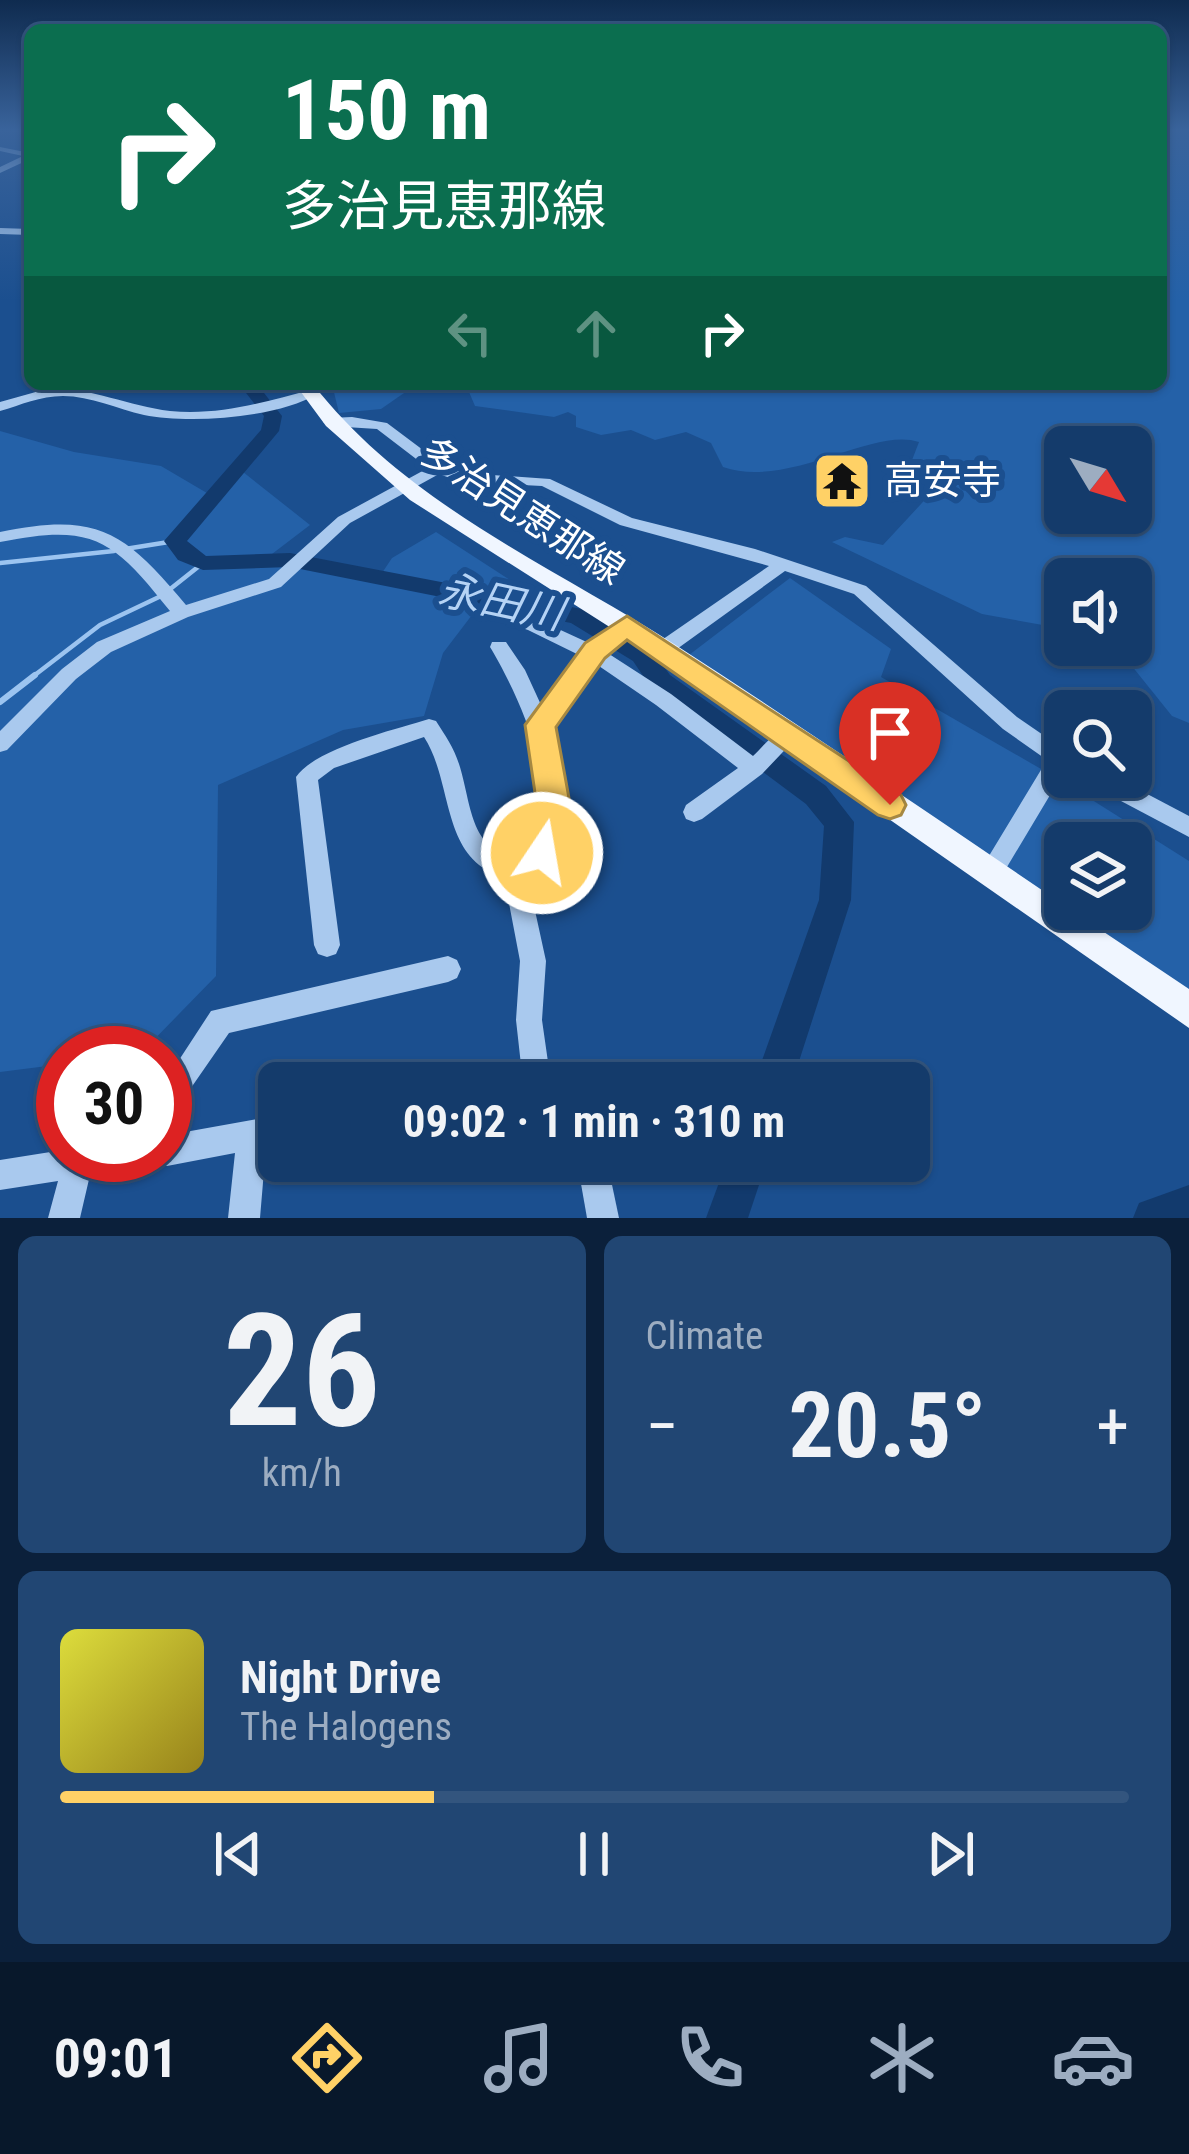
<!DOCTYPE html>
<meta charset="utf-8">
<style>
body{margin:0;font-family:"Roboto Condensed","Noto Sans JP",sans-serif;background:#214673;color:#f1f3f6;height:100vh;display:flex;flex-direction:column;font-size:45px;white-space:nowrap}
*{box-sizing:border-box;margin:0}
p{font-size:39px;color:#9dadc1}
.icon{flex:none;width:66px;height:66px;fill:none;stroke:currentColor;stroke-width:2;stroke-linecap:round;stroke-linejoin:round}
.map{position:relative;height:1218px;overflow:hidden}
.side{display:flex;flex-direction:column;gap:18px;padding:18px;background:#0b203b;flex:1}
.side>*{flex:none}
.banner{position:absolute;left:24px;top:24px;width:1143px;height:366px;border-radius:18px;box-shadow:0 3px 9px #0004,0 0 0 3px #33557e;background:#0b6e4f;color:#fff;overflow:hidden}
.needle{width:78px;rotate:128deg}
.buttons{position:absolute;left:1044px;top:426px;display:grid;gap:24px}
.buttons a{display:grid;place-items:center;width:108px;height:108px;border-radius:18px;background:#143b6b;box-shadow:0 3px 9px #0004,0 0 0 3px #33557e;font-size:60px}
.speed{position:absolute;left:36px;top:1026px;display:flex;gap:24px;font-size:60px;font-weight:700;text-align:center}
.speed>*{display:grid;place-content:center;width:156px;height:156px;border-radius:50%;background:#143b6b;box-shadow:0 3px 9px #0004,0 0 0 3px #33557e;line-height:1}
.speed .limit{border:18px solid #d22;background:#fff;color:#111}
.pin{position:absolute;display:grid;place-items:center;width:102px;height:102px;color:#fff;margin:-123px -51px;border-radius:50% 50% 50% 0;rotate:-45deg;box-shadow:0 0 12px #0007}
.pin .icon{rotate:45deg}
.me{position:absolute;width:132px;margin:-66px;rotate:12deg;stroke-linejoin:round;filter:drop-shadow(0 0 9px #0008)}
.turn{display:flex;align-items:center;gap:42px;height:252px;padding:0 60px;font-size:54px}
.turn .icon{width:156px;height:156px;stroke-width:2.5}
.turn b{display:block;font-size:84px;line-height:102px}
.lanes{display:flex;align-items:center;height:114px;padding:0 60px;background:#0003;justify-content:center;gap:60px;direction:ltr}
.lanes .off{opacity:.35}
.big{font-size:90px;font-weight:700;line-height:1.1}
.side .widget{flex:1;display:flex;flex-direction:column;justify-content:center;gap:18px;min-width:0;padding:0 42px;border-radius:18px;background:#214673}
.side .dial{align-items:center;gap:0}
.dial b{font-size:156px;line-height:1}
.song{display:flex;align-items:center;gap:36px}
.cover{width:144px;height:144px;border-radius:18px;background:linear-gradient(135deg,hsl(60 70% 55%),hsl(50 70% 35%))}
.played{height:12px;border-radius:6px;background:linear-gradient(90deg,#ffd166 35%,#33557e 35%)}
.keys{display:flex;justify-content:space-around;direction:ltr}
.heat{display:flex;justify-content:space-between;align-items:center;font-size:66px;direction:ltr}
.side .tiles{flex:1;display:grid;gap:18px;grid-template-columns:1fr 1fr}
.widget:last-child{grid-column:span 2}
.trip{position:absolute;left:258px;top:1062px;width:672px;height:120px;border-radius:18px;background:#143b6b;box-shadow:0 3px 9px #0004,0 0 0 3px #33557e;font-weight:700;line-height:120px;text-align:center}
.dock{display:flex;height:192px;justify-content:space-around;align-items:center;background:#08182b;color:#9dadc1}
.dock .icon{width:84px;height:84px}
.dock .on{color:#ffd166}
.dock b{font-size:54px;color:#f1f3f6}
.map>svg:first-child{display:block}
.green{fill:#2461a8;fill-rule:evenodd}
.lines{fill:none;stroke-linecap:round;stroke-linejoin:round}
.stream-far1{stroke:#9cc4f0;stroke-width:4.5}
.stream{stroke:#9cc4f0;stroke-width:6}
.river{fill:#123a6d;fill-rule:evenodd}
.minor{fill:#a9c9ee;fill-rule:evenodd}
.major{fill:#f0f6ff;fill-rule:evenodd}
.route{fill:#ffd166;stroke:#a68842;stroke-width:3}
.labels{text-anchor:middle;dominant-baseline:central;stroke-width:12;stroke-linejoin:round;paint-order:stroke}
.poi-label{font-size:39px;fill:#fff;stroke:#1b4f8f;text-anchor:start}
.street-label{font-size:39px;fill:#fff;stroke:#1b4f8f}
.water-label{font-size:42px;font-style:italic;fill:#b5d3f5;stroke:#1b4f8f}
</style>
<div class="map">
<svg width="1189" height="1218" viewBox="0 0 1189 1218">
<rect width="100%" height="100%" fill="#1b4f8f"/>
<g class="green">
<path d="M1161,130H1189V723L1172,716L1115,645H1131V579H1065V629L982,614L832,542L845,537L883,545L934,490L907,473L919,442C873,426 788,490 723,467L711,443L686,432L655,440L631,430L601,435L576,427V416L568,412L554,417L475,406L466,385L459,384H1161ZM1065,447H1131V513H1065Z"/>
<polygon points="332,384 417,384 381,409 339,413"/>
<polygon points="0,431 74,452 161,466 212,496 238,468 310,525 272,554 380,576 392,558 436,532 524,589 409,580 437,587 475,611 443,653 424,716 343,730 218,785 216,976 141,1053 63,1053 63,1064 0,1072"/>
<path d="M790,578L891,649L881,677L1062,781L1189,861V994L689,655ZM1065,843H1131V909H1065Z"/>
</g>
<g class="lines">
<g class="stream-far1">
<polyline points="125,549 175,541"/>
<polyline points="0,563 114,551"/>
<polyline points="169,590 203,563"/>
<polyline points="31,678 100,625 159,597"/>
</g>
<polyline class="stream" points="0,702 35,675"/>
<g class="river">
<polygon points="239,384 257,384 282,416 279,431 187,541 206,556 290,553 587,610 651,649 670,675 826,786 854,822 851,900 792,1083 754,1083 819,900 824,826 806,804 652,689 633,661 571,623 290,567 203,570 178,560 164,541 261,430 264,416"/>
<polygon points="727,1161 767,1161 748,1218 706,1218"/>
<polygon points="1189,1185 1189,1218 1133,1218 1139,1203"/>
</g>
<g class="minor">
<polygon points="0,147 30,153 30,159 0,173 0,167 23,156 0,151"/>
<polygon points="0,228 30,229 30,235 0,234"/>
<path d="M50,388C92,388 129,406 170,411C218,416 265,402 310,390L317,394C277,418 190,424 144,415C117,409 91,396 63,396C40,396 21,405 0,411V402Z"/>
<path d="M352,417L387,423L443,465L463,473L550,479L632,518L755,549L866,586L1017,717L1065,750V770L998,882L990,885L982,882L978,874L1047,760L1003,729L854,594L785,571L670,654H656L654,649L656,644L769,566L620,525L542,486L461,482L439,474L350,523L281,587L188,617L111,652L76,679L7,750L0,752V731L62,669L97,642L170,611C113,539 93,523 0,542V532C98,512 124,531 186,605L269,579L338,517L428,468L377,429L330,426L323,422L330,418Z"/>
<path d="M498,608L541,621L591,644L621,621H633L636,626L633,631L606,652L671,694L753,756C765,745 779,724 796,729L799,735L762,774L702,819L694,822L686,819L683,812L686,805L738,768L656,705L596,664L551,726C561,777 588,847 527,874L546,961L542,1020L551,1083H523L516,1020L520,961L504,877C440,860 454,783 424,737L334,768L318,780L340,945L336,954L327,957L318,954L314,945L296,777C316,748 394,730 429,719L436,721C445,735 454,748 459,764C471,800 469,848 513,858C583,828 517,691 490,647L492,642H506L525,670L542,707L581,656L528,630L492,618L489,614L492,610Z"/>
<polygon points="1084,777 1115,777 1189,816 1189,837 1087,783"/>
<polygon points="448,956 457,960 461,969 457,978 448,982 229,1033 193,1085 185,1132 279,1115 279,1145 266,1147 260,1218 228,1218 235,1153 167,1166 154,1162 152,1155 165,1155 166,1080 211,1011"/>
<polygon points="63,1150 63,1155 139,1155 135,1166 90,1175 80,1218 48,1218 58,1181 0,1190 0,1160"/>
<polygon points="577,1161 607,1161 619,1218 587,1218"/>
</g>
<path class="major" d="M295,384H313C406,504 549,564 674,644C849,757 1018,875 1189,989V1028L652,654L410,500L326,426Z"/>
</g>
<linearGradient id="sky" x2="0" y2="1"><stop stop-color="#0f2b4f"/><stop offset="0.43" stop-color="#39639b"/><stop offset="1" stop-color="#39639b" stop-opacity="0"/></linearGradient>
<rect width="1189" height="301" fill="url(#sky)"/>
<polygon class="route" points="627,616 901,795 906,805 901,815 890,819 878,815 627,640 605,658 556,727 573,820 555,864 542,868 530,864 524,853 539,820 525,725 585,643"/>
<defs>
<symbol id="temple-square" viewBox="-11 -11 22 22"><rect x="-9" y="-9" width="18" height="18" rx="4" fill="#ffd166" stroke="#1b4f8f"/><path d="M0-6L5-2H3V0L6.5 2.5H4V6H1.5V3h-3V6H-4V2.5H-6.5L-3 0V-2H-5Z" fill="#111"/></symbol>
</defs>
<g fill-rule="evenodd">
<use href="#temple-square" x="809" y="448" width="66" height="66"/>
</g>
<g class="labels">
<g class="poi-label">
<text x="884" y="481">高安寺</text>
</g>
<g class="street-label">
<text transform="translate(522 511) rotate(33)">多治見恵那線</text>
</g>
<g class="water-label">
<text transform="translate(501 602) rotate(12)">永田川</text>
</g>
</g>
</svg>
<div class="buttons">
<a><svg class="needle" viewBox="-14 -14 28 28"><path d="M0-13l5 13h-10z" fill="#e53935"/><path d="M0 13l5-13h-10z" fill="#9dadc1"/></svg></a>
<a><svg class="icon" aria-label="sound" viewBox="0 0 24 24"><path d="M4 9h4l5-4v14l-5-4H4zM17 9q2 3 0 6"/></svg></a>
<a><svg class="icon" aria-label="search" viewBox="0 0 24 24"><circle cx="10" cy="10" r="6"/><path d="M15 15l6 6"/></svg></a>
<a><svg class="icon" aria-label="layers" viewBox="0 0 24 24"><path d="M12 4l9 5-9 5-9-5zM3 14l9 5 9-5"/></svg></a>
</div>
<div class="speed"><div class="limit">30</div></div>
<div class="pin" style="left:890px;top:805px;background:#d93025"><svg class="icon" aria-label="arrive" viewBox="0 0 24 24"><path d="M6 21V4h12l-3 4 3 4H6"/></svg></div>
<svg class="me" style="left:542px;top:853px" viewBox="-20 -20 40 40"><circle r="17" fill="#ffd166" stroke="#fff" stroke-width="3"/><path d="M0-11L8 9 0 5-8 9z" fill="#fff"/></svg>
<div class="trip">09:02 · 1 min · 310 m</div>
<div class="banner">
<div class="turn"><svg class="icon" aria-label="right" viewBox="0 0 24 24"><path d="M7 20v-9h11M14 6l5 5-5 5"/></svg><div><b>150 m</b>多治見恵那線</div></div>
<div class="lanes"><svg class="icon off" aria-label="left" viewBox="0 0 24 24"><path d="M17 20v-9H6M10 6l-5 5 5 5"/></svg><svg class="icon off" aria-label="ahead" viewBox="0 0 24 24"><path d="M12 20V5M6 11l6-6 6 6"/></svg><svg class="icon" aria-label="right" viewBox="0 0 24 24"><path d="M7 20v-9h11M14 6l5 5-5 5"/></svg></div>
</div>
</div>
<section class="side">
<div class="tiles">
<div class="widget dial"><b>26</b><p>km/h</p></div>
<div class="widget"><p>Climate</p>
<div class="heat"><a>−</a><b class="big">20.5°</b><a>+</a></div>
</div>
<div class="widget">
<div class="song"><i class="cover"></i><div><b>Night Drive</b><p>The Halogens</p></div></div>
<div class="played"></div>
<div class="keys"><svg class="icon" aria-label="previous" viewBox="0 0 24 24"><path d="M18 5L8 12l10 7zM5 5v14"/></svg><svg class="icon" aria-label="pause" viewBox="0 0 24 24"><path d="M8 5v14M16 5v14"/></svg><svg class="icon" aria-label="next" viewBox="0 0 24 24"><path d="M6 5l10 7-10 7zM19 5v14"/></svg></div>
</div>
</div>
</section>
<nav class="dock">
<b>09:01</b>
<svg class="icon on" aria-label="directions" viewBox="0 0 24 24"><path d="M12 3l9 9-9 9-9-9zM9 14v-3h6M13 9l2 2-2 2"/></svg>
<svg class="icon" aria-label="music" viewBox="0 0 24 24"><path d="M9 18V5l10-2v13"/><circle cx="6" cy="18" r="3"/><circle cx="16" cy="16" r="3"/></svg>
<svg class="icon" aria-label="phone" viewBox="0 0 24 24"><path d="M5 4h4l2 5-3 2q2 4 5 5l2-3 5 2v4C11 20 4 13 5 4z"/></svg>
<svg class="icon" aria-label="climate" viewBox="0 0 24 24"><path d="M12 3v18M4 7l16 10M4 17L20 7"/></svg>
<svg class="icon" aria-label="car" viewBox="0 0 24 24"><path d="M5 17H2v-5l4-1 3-4h7l3 4 3 1v5h-3M9 17h6M6 11h13"/><circle cx="7" cy="17" r="2"/><circle cx="17" cy="17" r="2"/></svg>
</nav>
